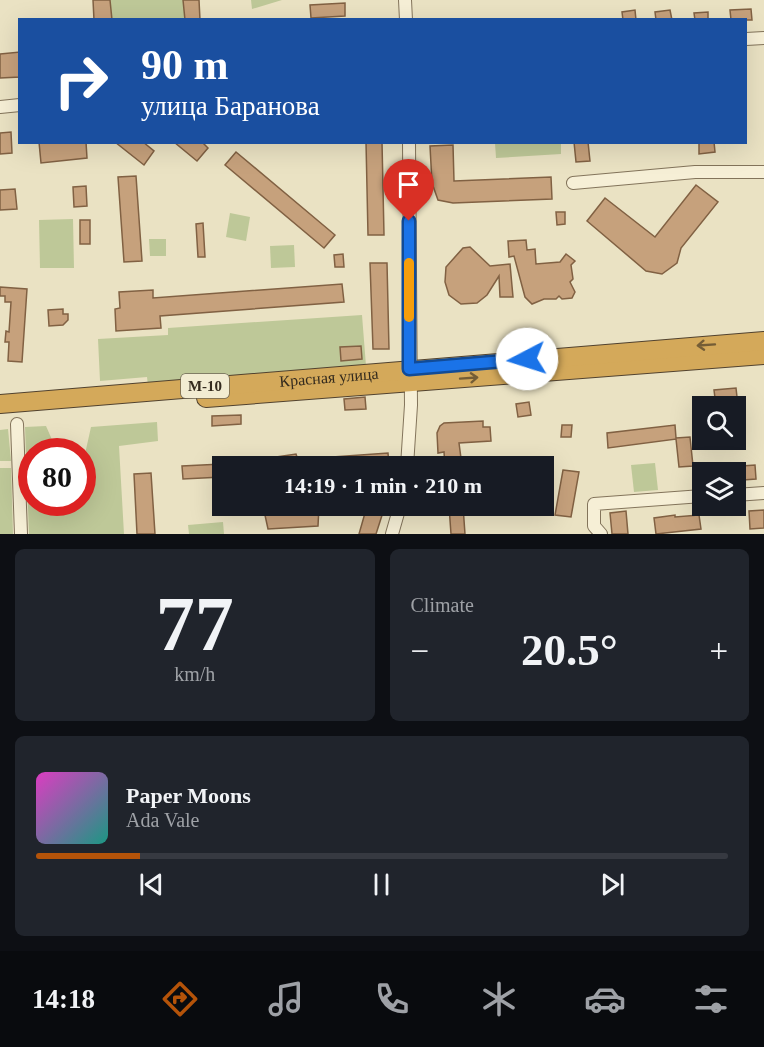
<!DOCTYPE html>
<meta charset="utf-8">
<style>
body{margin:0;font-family:"Times New Roman",serif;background:#20242c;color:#f1f3f6;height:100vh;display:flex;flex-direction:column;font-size:22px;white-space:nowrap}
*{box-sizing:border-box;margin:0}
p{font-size:20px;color:#9ea1a6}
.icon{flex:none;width:33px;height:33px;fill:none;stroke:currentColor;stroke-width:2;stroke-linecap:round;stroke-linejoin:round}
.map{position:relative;height:534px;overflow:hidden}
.panel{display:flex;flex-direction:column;gap:15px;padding:15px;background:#0d0f14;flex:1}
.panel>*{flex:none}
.guide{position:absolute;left:18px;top:18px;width:729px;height:126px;border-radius:0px;box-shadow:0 6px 24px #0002;background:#1a4fa0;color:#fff;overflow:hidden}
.buttons{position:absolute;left:692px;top:396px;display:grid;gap:12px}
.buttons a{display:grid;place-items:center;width:54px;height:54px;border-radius:0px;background:#171b24;box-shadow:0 6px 24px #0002;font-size:30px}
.speed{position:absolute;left:18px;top:438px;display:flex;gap:12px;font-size:30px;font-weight:700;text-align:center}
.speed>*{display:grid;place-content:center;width:78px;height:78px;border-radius:50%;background:#171b24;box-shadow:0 6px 24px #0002;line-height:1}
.speed .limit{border:9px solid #d22;background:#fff;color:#111}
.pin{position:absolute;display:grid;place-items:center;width:51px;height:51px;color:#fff;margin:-62px -26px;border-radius:50% 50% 50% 0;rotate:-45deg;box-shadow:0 0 6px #0007}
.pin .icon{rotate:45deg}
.me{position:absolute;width:66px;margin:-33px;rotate:265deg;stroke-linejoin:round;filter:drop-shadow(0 0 4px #0008)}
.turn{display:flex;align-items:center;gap:21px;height:126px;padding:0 24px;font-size:27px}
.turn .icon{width:78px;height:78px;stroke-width:2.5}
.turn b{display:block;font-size:42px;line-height:51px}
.big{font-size:45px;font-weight:800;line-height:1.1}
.panel .card{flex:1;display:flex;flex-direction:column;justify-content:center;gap:9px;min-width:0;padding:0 21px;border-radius:9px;background:#20242c}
.panel .dial{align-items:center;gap:0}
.dial b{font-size:78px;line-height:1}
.song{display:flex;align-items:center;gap:18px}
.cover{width:72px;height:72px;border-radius:9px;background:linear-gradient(135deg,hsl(310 70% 55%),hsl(170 70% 35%))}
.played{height:6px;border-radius:3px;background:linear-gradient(90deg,#b45309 15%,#363941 15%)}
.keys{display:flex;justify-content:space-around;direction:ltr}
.heat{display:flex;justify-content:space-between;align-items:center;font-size:33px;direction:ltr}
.panel .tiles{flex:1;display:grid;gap:15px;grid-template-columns:1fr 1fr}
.card:last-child{grid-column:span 2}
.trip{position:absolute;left:212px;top:456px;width:342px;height:60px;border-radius:0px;background:#171b24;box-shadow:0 6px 24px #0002;font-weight:800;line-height:60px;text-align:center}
.tab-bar{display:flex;height:96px;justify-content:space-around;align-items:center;background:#090b0e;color:#9ea1a6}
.tab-bar .icon{width:42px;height:42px}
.tab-bar .on{color:#b45309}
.tab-bar b{font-size:27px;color:#f1f3f6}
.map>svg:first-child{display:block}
.green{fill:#bec898}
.building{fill:#c6a17c;stroke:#816143;stroke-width:1.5}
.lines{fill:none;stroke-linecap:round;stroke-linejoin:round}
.minor-casing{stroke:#83745b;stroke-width:14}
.highway-casing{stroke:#51422f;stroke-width:20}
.minor{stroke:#f6efd6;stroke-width:12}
.highway{stroke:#d4a95a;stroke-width:18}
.oneway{stroke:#745d36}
.route-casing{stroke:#114b97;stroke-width:15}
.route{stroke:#1a73e8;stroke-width:10}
.slow{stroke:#f59e0b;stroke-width:10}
.labels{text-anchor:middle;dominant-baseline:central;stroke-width:4.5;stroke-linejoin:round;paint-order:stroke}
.shield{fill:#f2ecd2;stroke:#6d6554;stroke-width:1.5}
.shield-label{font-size:15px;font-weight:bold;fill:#342b1e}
.street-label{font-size:16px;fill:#342b1e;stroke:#f2ecd2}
</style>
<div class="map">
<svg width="764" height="534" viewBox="0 0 764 534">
<rect width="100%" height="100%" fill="#eae2c3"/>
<g class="green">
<polygon points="110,0 183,0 185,19 112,19"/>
<polygon points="251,0 282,0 252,9"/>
<polygon points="495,143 561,143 561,154 496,158"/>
<polygon points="230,213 250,217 246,241 226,237"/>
<polygon points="73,219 74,268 40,268 39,220"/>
<polygon points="149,239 166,239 166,256 150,256"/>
<polygon points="294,245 295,267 271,268 270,246"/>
<polygon points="362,315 366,366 148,386 147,377 100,381 98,339 168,335 168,328"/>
<polygon points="157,422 158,441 119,446 124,534 29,534 25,427 46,426 57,451 32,452 32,502 82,502 83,463 91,427"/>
<polygon points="8,429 11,461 0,461 0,430"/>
<polygon points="655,463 658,490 634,492 631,465"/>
<polygon points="0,468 11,468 13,534 0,534"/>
<polygon points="223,522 224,534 189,534 188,525"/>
</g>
<g class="building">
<polygon points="93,0 110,0 112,20 94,20"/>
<polygon points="183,0 199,0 200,20 185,20"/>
<polygon points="345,3 345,16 311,18 310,5"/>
<polygon points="751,9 752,20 731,20 730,10"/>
<polygon points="635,10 636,20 623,20 622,12"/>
<polygon points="670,10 672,20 656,20 655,12"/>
<polygon points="708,12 708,20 695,20 694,13"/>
<polygon points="20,52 20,77 0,78 0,54"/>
<polygon points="11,132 12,153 0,154 0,133"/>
<polygon points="39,142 86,142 87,158 41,163"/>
<polygon points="115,142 143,142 154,151 144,165"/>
<polygon points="174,142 202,142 208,148 197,161"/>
<polygon points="366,142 382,142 384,235 368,235"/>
<polygon points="574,142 588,142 590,161 576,162"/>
<polygon points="699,142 714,142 715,152 699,154"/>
<polygon points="453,145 454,181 551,177 552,199 453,203 438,200 432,183 430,146"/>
<polygon points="236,152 335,235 324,248 225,165"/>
<polygon points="136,176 142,261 124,262 118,177"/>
<polygon points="696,185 718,202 681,248 677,263 662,274 646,271 587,221 605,198 655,237"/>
<polygon points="86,186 87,206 74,207 73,187"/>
<polygon points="15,189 17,209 0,210 0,190"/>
<polygon points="556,212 565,212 565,224 557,225"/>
<rect x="80" y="220" width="10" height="24"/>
<polygon points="203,223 205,257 198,257 196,224"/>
<polygon points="526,240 527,250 535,249 536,264 560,262 566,254 575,261 571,265 573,279 570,282 575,292 572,298 562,299 559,296 556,299 544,299 532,304 525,297 514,256 509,257 508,241"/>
<polygon points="470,247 490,266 510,264 513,297 500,297 499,276 487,295 477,303 461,304 449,295 445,282 446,267 463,248"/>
<polygon points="343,254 344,267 335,267 334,255"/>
<polygon points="370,263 387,263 389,349 373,349"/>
<polygon points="342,284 344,302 160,316 161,328 116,331 115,309 120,308 119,292 153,290 153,298"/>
<polygon points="0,287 27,289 22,362 8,361 9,342 5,342 6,331 9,332 11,302 5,302 5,296 0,296"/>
<polygon points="63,309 63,314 68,314 68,320 63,325 49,326 48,310"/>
<polygon points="361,346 362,359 341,361 340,347"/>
<polygon points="736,388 738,406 716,406 714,390"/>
<polygon points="365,397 366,409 345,410 344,399"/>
<polygon points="529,402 531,415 518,417 516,404"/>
<polygon points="241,415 241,424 212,426 212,416"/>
<polygon points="483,421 483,427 490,427 491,441 459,443 462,466 445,466 444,452 438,453 437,433 440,426 444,423"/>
<polygon points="562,425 572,425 571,437 561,437"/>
<polygon points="675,425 676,438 690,437 693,466 679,467 676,439 608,448 607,433"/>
<polygon points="388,453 389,466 263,466 263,459 296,454 297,457 304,459"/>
<polygon points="222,464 222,477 183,479 182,466"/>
<polygon points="755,465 756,479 743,480 742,466"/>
<polygon points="563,470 579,472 571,517 555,515"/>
<polygon points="151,473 155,534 137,534 134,474"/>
<polygon points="263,506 272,506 273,511 310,509 310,506 319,506 318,526 268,529"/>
<polygon points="367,506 385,506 376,534 359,534"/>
<polygon points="449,506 463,506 465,534 451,534"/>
<polygon points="764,510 764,528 750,529 749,511"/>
<polygon points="626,511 628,534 612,534 610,513"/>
<polygon points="675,515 675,517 699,515 701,529 656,534 654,518"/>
</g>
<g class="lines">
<defs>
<g id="minor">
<polyline points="405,0 406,20"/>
<polyline points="746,39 764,38"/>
<polyline points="0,107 20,105"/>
<polyline points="573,183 695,172 764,172"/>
<polyline points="17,424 21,534"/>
<polyline points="407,466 411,405 409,142"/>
<polyline points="735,495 764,493"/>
<polyline points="392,534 400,506"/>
<polyline points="601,534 594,526 594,504 702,496"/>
</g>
<g id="highway">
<polyline points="206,398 764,355"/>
<path id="s1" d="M0,404L764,341"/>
</g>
</defs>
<use href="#minor" class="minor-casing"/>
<use href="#highway" class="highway-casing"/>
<use href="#minor" class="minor"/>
<use href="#highway" class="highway"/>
</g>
<defs><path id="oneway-shaft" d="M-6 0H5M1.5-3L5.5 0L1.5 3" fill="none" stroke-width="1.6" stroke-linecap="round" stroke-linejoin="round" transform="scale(1.5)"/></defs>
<g class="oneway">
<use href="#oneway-shaft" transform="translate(706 345) rotate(176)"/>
<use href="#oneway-shaft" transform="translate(469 378) rotate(-4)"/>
</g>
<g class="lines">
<defs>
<polyline id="route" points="409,221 409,369 527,359"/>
</defs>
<use href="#route" class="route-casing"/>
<use href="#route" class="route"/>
<polyline class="slow" points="409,263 409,317"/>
</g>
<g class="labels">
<rect class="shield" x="181" y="374" width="48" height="24" rx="4.5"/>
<g class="shield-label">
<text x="205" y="386">М-10</text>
</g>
<g class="street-label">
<text stroke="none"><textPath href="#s1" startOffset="330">Красная улица</textPath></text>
</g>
</g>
</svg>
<div class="buttons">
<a><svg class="icon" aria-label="search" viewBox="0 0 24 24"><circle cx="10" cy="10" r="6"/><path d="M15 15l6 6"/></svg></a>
<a><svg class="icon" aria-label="layers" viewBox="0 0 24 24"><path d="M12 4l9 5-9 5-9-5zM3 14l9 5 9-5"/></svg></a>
</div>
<div class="speed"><div class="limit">80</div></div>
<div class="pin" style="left:409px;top:221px;background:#d93025"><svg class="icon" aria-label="arrive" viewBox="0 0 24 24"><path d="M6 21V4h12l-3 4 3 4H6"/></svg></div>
<svg class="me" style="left:527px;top:359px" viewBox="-20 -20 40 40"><circle r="19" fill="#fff"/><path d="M0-13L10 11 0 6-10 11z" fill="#1a73e8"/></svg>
<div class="trip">14:19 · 1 min · 210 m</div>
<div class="guide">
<div class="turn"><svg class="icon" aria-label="right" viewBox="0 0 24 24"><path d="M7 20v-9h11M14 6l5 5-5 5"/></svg><div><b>90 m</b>улица Баранова</div></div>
</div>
</div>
<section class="panel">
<div class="tiles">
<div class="card dial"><b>77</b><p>km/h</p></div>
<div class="card"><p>Climate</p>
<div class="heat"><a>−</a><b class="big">20.5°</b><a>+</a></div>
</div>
<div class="card">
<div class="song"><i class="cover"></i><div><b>Paper Moons</b><p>Ada Vale</p></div></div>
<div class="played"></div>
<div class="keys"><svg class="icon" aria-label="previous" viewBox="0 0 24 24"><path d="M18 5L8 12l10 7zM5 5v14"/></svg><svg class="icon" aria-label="pause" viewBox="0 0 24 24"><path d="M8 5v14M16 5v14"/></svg><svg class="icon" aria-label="next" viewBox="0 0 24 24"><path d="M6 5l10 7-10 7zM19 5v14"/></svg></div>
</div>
</div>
</section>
<nav class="tab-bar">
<b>14:18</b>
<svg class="icon on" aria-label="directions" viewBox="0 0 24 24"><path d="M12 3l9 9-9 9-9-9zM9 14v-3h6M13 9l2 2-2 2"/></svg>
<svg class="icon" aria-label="music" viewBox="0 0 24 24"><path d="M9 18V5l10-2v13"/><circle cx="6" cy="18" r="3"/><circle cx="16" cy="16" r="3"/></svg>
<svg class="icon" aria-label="phone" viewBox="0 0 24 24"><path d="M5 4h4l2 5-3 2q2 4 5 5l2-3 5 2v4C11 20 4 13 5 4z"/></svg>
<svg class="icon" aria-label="climate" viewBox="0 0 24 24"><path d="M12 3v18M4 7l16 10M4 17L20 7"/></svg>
<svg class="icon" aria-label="car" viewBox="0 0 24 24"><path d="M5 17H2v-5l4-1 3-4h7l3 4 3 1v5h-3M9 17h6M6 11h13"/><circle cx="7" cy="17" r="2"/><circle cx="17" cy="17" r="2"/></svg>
<svg class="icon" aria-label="filters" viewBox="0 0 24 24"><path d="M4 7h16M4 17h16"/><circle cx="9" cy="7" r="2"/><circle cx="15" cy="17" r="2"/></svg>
</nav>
